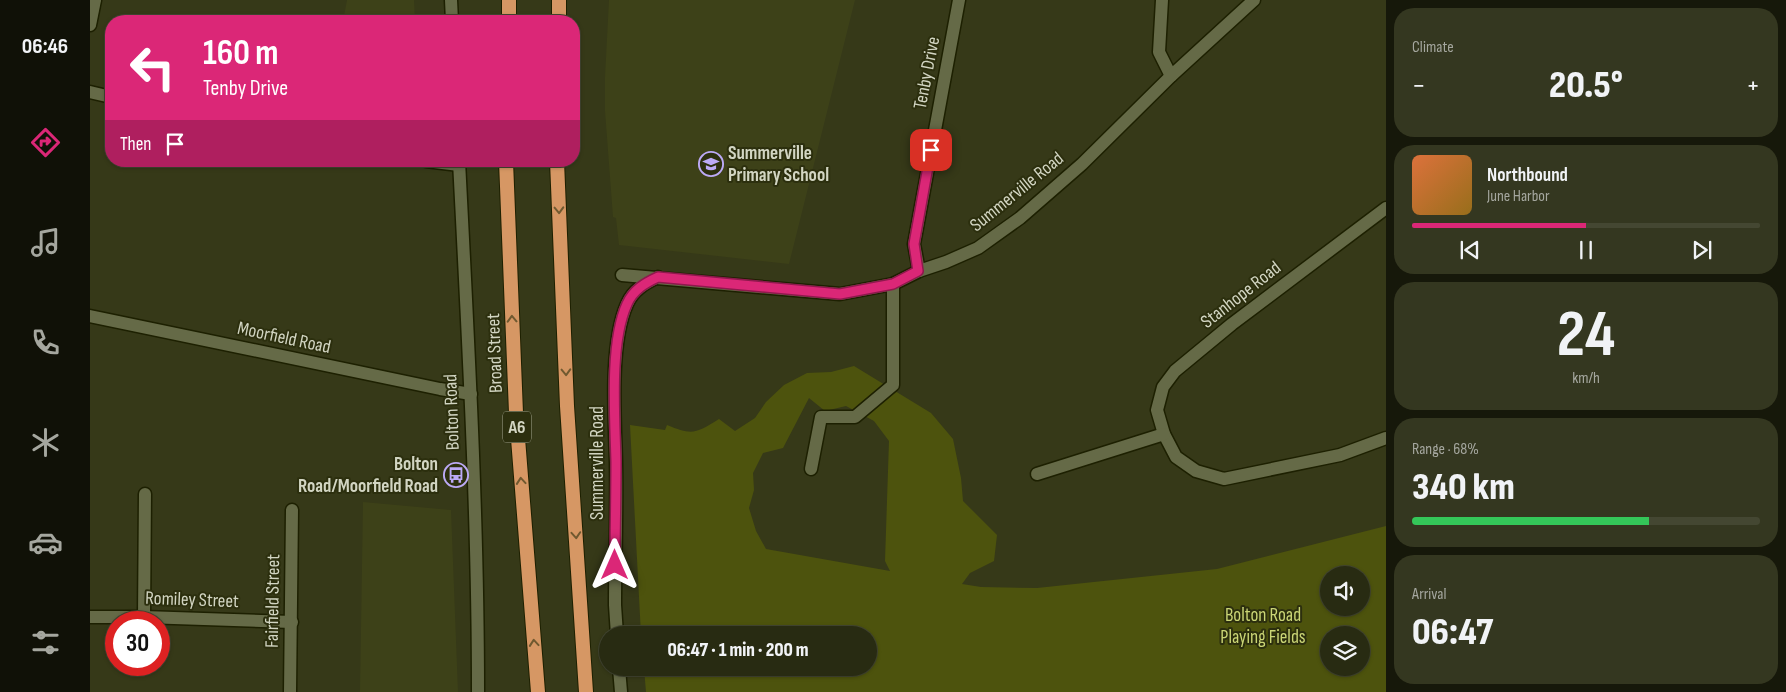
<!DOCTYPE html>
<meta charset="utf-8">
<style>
body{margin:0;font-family:"Sofia Sans Condensed",sans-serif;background:#343720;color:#f1f3f6;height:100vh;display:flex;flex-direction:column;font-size:19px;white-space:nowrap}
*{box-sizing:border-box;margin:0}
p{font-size:16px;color:#a5a79f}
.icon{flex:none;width:28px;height:28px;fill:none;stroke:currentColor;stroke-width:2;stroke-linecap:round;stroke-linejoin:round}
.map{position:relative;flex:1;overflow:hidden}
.panel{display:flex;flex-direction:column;gap:8px;padding:8px;background:#16180a;width:400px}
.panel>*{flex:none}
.guide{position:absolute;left:15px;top:15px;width:475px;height:152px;border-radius:20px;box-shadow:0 1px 4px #0004,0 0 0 1px #444732;background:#db2777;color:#fff;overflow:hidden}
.buttons{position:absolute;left:1230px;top:566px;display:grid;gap:10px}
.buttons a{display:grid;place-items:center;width:50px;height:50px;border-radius:50%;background:#282b12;box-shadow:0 1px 4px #0004,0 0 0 1px #444732;font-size:25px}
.speed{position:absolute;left:15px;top:611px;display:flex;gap:10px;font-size:25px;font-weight:700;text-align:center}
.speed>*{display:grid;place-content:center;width:65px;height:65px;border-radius:50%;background:#282b12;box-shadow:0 1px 4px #0004,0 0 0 1px #444732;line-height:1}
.speed .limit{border:8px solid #d22;background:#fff;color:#111}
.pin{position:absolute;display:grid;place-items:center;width:42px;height:42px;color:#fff;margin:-21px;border-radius:10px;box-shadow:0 2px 8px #0006}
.me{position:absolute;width:55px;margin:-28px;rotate:0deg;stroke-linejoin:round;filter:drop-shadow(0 0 4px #0008)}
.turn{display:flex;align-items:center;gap:18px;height:105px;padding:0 15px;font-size:22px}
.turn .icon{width:65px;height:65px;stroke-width:2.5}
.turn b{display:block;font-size:35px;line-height:42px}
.then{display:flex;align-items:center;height:48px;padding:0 15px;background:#0003;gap:10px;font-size:19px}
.big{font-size:38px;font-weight:800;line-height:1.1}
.panel .tile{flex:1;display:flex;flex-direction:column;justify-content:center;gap:8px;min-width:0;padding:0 18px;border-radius:20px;background:#343720}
.panel .dial{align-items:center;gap:0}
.dial b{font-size:65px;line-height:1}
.song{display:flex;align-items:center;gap:15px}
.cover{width:60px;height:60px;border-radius:8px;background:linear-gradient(135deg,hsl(20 70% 55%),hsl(40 70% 35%))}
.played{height:5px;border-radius:2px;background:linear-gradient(90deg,#db2777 50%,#444732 50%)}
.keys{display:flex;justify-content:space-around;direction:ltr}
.heat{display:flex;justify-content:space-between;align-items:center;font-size:28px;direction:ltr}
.charge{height:8px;border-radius:4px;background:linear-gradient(90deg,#34c759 68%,#444732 0)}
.trip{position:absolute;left:509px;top:626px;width:278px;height:50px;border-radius:25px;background:#282b12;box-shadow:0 1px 4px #0004,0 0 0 1px #444732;font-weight:800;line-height:50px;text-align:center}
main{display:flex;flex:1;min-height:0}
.dock{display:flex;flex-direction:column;width:90px;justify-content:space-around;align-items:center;background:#101107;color:#a5a79f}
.dock .icon{width:35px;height:35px}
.dock .on{color:#db2777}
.dock b{font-size:22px;color:#f1f3f6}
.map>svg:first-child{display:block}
.built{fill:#3d4118}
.green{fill:#4d530d;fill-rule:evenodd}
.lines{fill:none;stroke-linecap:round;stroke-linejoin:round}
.minor-casing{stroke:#1d2001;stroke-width:15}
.tertiary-casing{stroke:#1d2001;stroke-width:15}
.trunk-casing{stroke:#1d2001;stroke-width:16}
.minor{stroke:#656a47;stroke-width:12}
.tertiary{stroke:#656a47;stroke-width:12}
.trunk{stroke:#d69764;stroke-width:14}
.oneway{stroke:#705930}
.route-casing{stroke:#8e194d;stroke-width:12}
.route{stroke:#db2777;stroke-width:9}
.labels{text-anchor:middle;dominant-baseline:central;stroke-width:4;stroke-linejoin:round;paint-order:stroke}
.shield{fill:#2c2f0e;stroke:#a0a38c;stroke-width:1}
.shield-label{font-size:18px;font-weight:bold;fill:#d2d5c2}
.street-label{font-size:19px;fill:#d2d5c2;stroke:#2c2f0e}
.poi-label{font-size:19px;font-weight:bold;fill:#d2d5c2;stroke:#2c2f0e;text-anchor:start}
.park-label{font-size:19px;fill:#cad575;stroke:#2c2f0e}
</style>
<main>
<nav class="dock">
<b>06:46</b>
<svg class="icon on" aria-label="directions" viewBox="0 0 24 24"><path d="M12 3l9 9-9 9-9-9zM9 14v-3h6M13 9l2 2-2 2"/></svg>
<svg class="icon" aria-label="music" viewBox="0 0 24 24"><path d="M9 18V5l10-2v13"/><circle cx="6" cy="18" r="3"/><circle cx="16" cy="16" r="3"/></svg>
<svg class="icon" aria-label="phone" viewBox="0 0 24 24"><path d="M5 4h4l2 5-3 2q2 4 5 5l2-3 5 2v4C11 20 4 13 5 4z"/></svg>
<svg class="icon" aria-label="climate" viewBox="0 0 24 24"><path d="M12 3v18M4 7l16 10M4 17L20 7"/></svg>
<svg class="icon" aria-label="car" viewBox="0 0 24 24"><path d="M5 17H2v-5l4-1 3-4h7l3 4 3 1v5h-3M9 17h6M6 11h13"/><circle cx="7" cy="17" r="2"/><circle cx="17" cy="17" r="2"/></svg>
<svg class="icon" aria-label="filters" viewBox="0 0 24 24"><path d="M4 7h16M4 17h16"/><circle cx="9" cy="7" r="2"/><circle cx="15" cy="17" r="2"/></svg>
</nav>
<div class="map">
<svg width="1296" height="692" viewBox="0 0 1296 692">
<rect width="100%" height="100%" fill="#363918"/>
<g class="built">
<polygon points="257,0 324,0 325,21 253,21"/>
<polygon points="519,0 765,0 699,264 529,245 526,218 523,217 515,111 515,77"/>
<polygon points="273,502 361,510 368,692 270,692"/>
</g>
<path class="green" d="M764,366L841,413L863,439L871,478L873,501L907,535L904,561L880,573L872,584L891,587L947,588L1127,569L1296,526V692H556L554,668H778V635H551L540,425L575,430L577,425C603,436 606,433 629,419L645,431L665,418L676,402L694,385L717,373L741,372ZM719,398L735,411L756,406L784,421L799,441L795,561L800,571L676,549L666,531L659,508L664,490L663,473L673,453L693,448ZM1239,575H1271V608H1239ZM1239,635H1271V668H1239Z"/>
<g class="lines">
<defs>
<g id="minor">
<polyline points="1072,0 1069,52 1081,76"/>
<polyline points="0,25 5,0"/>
<polyline points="0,92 21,97"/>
<polyline points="336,161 369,165"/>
<polyline points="1296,208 1142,324 1085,371 1073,387 1067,410 1074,434 1086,457 1106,471 1134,479 1250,455 1296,438"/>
<polyline points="829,271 824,244 869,0"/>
<polyline points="532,275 750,294 803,284 829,271 856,262 888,248 930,218 992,164 1081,76 1164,0"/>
<polyline points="0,316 350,389 381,394"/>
<polyline points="721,469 731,417 765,417 803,385 803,284"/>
<polyline points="947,474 1074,434"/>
<polyline points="0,617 54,617 202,622"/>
<polyline points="54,617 55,494"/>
<path d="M527,635L525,605C525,558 527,511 526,463C525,419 519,345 537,304C543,290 555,283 568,277"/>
<polyline points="529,668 531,692"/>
<polyline points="200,692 202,510"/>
</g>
<g id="tertiary">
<polyline points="361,0 362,21"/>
<path d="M369,161C378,338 388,515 388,692"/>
</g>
<g id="trunk">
<polyline points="419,21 419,0"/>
<polyline points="469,21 469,0"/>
<polyline points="416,161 426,413 448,692"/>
<polyline points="467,161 477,406 496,692"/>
</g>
</defs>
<use href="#minor" class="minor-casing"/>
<use href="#tertiary" class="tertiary-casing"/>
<use href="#trunk" class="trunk-casing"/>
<use href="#minor" class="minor"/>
<use href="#tertiary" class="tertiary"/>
<use href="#trunk" class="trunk"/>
</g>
<defs><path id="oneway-chevron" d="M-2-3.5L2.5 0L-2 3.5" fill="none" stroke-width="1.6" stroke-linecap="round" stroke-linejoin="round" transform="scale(1.25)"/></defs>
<g class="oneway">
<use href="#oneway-chevron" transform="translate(469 210) rotate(88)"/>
<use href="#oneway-chevron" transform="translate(422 319) rotate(-92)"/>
<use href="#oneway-chevron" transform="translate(476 372) rotate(88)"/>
<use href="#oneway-chevron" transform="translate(431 481) rotate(-95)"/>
<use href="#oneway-chevron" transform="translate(486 535) rotate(86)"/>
<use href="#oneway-chevron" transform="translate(444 643) rotate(-95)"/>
</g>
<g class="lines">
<defs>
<path id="route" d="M525,565C525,531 526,497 526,462C525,419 519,343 537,304C543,290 555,283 568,277L750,294L803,284L828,271L824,244L841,150"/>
</defs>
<use href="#route" class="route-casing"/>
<use href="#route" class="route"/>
</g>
<defs>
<symbol id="school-ring" viewBox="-11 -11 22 22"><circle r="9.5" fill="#2c2f0e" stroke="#bcaaf6" stroke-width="1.5"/><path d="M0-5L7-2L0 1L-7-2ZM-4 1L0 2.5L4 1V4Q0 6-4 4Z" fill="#bcaaf6"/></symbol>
<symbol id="bus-ring" viewBox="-11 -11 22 22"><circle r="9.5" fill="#2c2f0e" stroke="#bcaaf6" stroke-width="1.5"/><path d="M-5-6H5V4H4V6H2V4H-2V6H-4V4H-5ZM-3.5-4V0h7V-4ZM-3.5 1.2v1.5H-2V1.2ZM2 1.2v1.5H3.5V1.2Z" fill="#bcaaf6"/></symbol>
</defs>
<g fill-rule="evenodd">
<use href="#school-ring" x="607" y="150" width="28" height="28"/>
<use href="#bus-ring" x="352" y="461" width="28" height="28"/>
</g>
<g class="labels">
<rect class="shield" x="413" y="411.5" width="28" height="31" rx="4"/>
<g class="shield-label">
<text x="427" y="427">A6</text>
</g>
<g class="street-label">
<text transform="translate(837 73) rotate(-79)">Tenby Drive</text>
<text transform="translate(927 192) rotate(-39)">Summerville Road</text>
<text transform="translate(1151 295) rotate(-38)">Stanhope Road</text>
<text transform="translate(194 338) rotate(12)">Moorfield Road</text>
<text transform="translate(405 353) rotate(-92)">Broad Street</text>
<text transform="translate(362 412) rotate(-92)">Bolton Road</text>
<text transform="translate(507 463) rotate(-90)">Summerville Road</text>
<text transform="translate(102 600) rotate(2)">Romiley Street</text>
<text transform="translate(183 601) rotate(-89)">Fairfield Street</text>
</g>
<g class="poi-label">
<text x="638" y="153">Summerville<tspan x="638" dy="22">Primary School</tspan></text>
<text x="348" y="464" text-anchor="end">Bolton<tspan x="348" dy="22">Road/Moorfield Road</tspan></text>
</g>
<g class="park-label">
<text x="1173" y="615">Bolton Road<tspan x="1173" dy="22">Playing Fields</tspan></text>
</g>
</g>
</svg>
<div class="buttons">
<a><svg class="icon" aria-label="sound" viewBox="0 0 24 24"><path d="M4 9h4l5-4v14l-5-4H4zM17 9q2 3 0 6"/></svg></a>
<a><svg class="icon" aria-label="layers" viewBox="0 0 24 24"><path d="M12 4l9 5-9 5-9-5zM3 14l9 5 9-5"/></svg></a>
</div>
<div class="speed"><div class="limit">30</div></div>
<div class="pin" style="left:841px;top:150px;background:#d93025"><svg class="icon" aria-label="arrive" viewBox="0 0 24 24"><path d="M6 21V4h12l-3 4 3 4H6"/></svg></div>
<svg class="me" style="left:525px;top:565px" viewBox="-20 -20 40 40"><path d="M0-17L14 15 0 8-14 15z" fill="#db2777" stroke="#fff" stroke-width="4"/></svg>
<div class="trip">06:47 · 1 min · 200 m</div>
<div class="guide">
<div class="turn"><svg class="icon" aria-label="left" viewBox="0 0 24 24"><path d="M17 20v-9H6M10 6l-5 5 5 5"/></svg><div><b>160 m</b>Tenby Drive</div></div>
<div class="then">Then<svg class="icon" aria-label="arrive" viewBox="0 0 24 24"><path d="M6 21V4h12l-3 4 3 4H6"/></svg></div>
</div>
</div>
<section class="panel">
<div class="tile"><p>Climate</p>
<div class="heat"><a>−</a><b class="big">20.5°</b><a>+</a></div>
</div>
<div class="tile">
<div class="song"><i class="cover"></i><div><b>Northbound</b><p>June Harbor</p></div></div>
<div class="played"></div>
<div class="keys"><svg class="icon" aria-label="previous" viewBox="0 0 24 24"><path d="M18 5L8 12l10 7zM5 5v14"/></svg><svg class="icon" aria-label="pause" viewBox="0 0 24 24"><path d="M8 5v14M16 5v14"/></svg><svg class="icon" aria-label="next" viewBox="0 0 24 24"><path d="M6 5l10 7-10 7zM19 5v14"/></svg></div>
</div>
<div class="tile dial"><b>24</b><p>km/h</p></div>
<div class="tile"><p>Range · 68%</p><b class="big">340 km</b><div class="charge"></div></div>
<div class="tile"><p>Arrival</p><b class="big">06:47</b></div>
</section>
</main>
